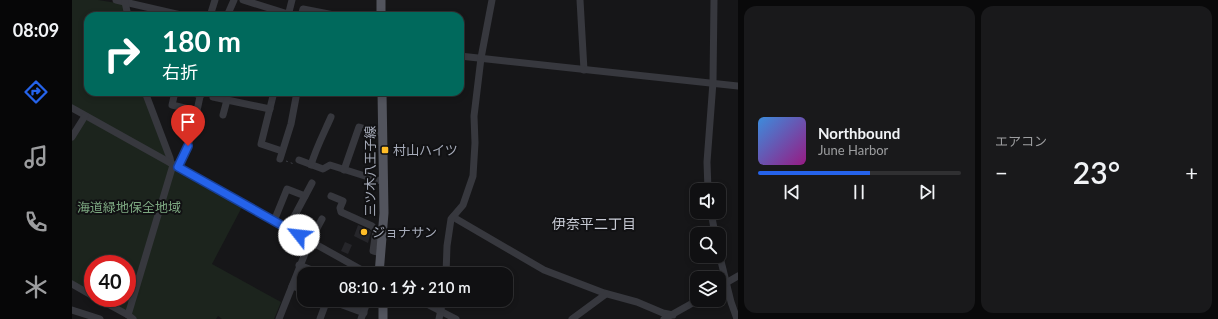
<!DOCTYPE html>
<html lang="ja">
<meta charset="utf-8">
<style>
body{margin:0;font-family:Lato,"Noto Sans JP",sans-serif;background:#19191b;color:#f1f3f6;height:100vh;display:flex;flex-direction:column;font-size:15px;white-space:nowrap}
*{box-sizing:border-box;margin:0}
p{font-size:13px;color:#9c9d9f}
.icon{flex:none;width:22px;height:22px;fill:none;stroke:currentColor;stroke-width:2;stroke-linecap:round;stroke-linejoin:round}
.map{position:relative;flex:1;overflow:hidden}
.details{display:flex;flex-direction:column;gap:6px;padding:6px;background:#09090a;width:480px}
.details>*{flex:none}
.banner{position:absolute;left:12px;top:12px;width:380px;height:84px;border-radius:12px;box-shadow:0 2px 6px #0003,0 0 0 1px #303032;background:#00695c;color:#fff;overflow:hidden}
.buttons{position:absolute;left:618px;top:183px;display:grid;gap:8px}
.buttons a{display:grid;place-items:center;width:36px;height:36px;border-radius:8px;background:#101012;box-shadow:0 2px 6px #0003,0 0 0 1px #303032;font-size:20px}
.speed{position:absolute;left:12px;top:255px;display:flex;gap:8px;font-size:20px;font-weight:700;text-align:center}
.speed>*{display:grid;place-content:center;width:52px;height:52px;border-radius:50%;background:#101012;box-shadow:0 2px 6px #0003,0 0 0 1px #303032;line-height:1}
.speed .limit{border:6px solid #d22;background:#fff;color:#111}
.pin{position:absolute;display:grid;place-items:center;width:34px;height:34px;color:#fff;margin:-41px -17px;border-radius:50% 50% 50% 0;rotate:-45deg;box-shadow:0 0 4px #0007}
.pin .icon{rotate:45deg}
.me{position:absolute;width:44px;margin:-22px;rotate:299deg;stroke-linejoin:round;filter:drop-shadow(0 0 3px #0008)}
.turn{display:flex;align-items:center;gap:14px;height:84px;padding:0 12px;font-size:18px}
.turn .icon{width:52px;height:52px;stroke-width:2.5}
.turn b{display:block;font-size:28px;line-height:34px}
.big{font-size:30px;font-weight:600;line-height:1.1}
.details .card{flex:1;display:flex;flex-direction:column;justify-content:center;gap:6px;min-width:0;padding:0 14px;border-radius:12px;background:#19191b}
.song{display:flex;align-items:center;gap:12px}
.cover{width:48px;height:48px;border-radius:6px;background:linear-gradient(135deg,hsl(210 70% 55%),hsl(310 70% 35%))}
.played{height:4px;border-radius:2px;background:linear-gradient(90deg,#2563eb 55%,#303032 55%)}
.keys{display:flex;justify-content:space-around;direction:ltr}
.heat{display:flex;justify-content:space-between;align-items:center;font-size:22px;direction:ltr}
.details .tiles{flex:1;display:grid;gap:6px;grid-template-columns:repeat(2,1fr)}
.trip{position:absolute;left:225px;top:267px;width:216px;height:40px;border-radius:12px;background:#101012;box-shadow:0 2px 6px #0003,0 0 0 1px #303032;font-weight:600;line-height:40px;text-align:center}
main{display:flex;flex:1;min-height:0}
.menu{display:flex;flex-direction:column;width:72px;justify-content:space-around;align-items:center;background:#060607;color:#9c9d9f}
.menu .icon{width:28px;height:28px}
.menu .current{color:#2563eb}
.menu b{font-size:18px;color:#f1f3f6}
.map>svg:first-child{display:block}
.green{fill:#1c241d}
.building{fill:#26262a}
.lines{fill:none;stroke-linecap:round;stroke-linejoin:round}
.path{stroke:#3d3f45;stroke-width:1;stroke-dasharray:2 3;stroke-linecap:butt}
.minor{stroke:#37383e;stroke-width:7}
.major{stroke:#52545d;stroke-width:9}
.route-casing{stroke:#184099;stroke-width:10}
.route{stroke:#2563eb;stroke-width:7}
.poi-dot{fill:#ffbd27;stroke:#111113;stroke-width:1.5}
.labels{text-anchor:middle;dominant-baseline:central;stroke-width:4;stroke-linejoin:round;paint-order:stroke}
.poi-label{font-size:13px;fill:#a7acba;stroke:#111113;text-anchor:start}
.street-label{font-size:13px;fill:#a7acba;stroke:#111113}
.park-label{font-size:13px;fill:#7ca780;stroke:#111113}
.neighbourhood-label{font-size:14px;fill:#c8cbd5;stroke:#111113}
</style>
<main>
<nav class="menu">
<b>08:09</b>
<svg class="icon current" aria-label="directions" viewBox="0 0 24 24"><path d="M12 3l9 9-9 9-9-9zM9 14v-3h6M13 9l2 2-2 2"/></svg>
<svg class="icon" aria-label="music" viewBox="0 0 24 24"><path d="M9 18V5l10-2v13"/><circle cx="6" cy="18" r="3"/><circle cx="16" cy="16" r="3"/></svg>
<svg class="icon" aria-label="phone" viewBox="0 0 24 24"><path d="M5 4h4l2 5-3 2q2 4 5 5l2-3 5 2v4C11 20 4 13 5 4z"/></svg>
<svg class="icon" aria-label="climate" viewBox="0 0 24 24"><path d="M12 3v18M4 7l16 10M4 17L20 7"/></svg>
</nav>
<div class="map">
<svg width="666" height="319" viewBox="0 0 666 319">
<rect width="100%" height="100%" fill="#161618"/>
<polygon class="green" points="0,0 26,0 51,4 53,16 16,16 16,92 71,92 98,165 170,207 140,264 209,302 202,319 150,319 146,316 144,319 64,319 29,298 55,298 55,264 21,264 21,294 0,282 0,140 15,115 0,106"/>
<g class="building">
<polygon points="286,225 297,230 299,232 296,243 282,236"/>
<polygon points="273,242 280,245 276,254 269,251"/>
</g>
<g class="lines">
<polyline class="path" points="214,161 222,164"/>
<g class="minor">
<polyline points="44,0 113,16"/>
<polyline points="171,0 216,14"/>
<polyline points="508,0 512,70"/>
<polyline points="53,2 56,16"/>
<polyline points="138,16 143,0"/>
<polyline points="155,16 162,0"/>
<polyline points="216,16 220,0"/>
<polyline points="229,16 231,9 267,16"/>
<polyline points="388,56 666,86"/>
<polyline points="73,92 98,158 99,163"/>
<polyline points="103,92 100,105 125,111"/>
<polyline points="117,92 129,95"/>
<polyline points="202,92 189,144 210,151"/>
<polyline points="141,97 198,109"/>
<polyline points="0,108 297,274"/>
<polyline points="151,115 155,100"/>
<polyline points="0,137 13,116"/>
<polyline points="208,159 219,124 225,92"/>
<polyline points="227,160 251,169 258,165 312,182"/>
<path d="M239,165C244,148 252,133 259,117"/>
<polyline points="106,167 116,146 121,129 129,92"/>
<polyline points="272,170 287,127 311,134"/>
<polyline points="636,190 635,162 641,82 642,0"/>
<polyline points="259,196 271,201 268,208 269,212 300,226 304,231 301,251 308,253"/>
<polyline points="639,212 643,234"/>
<polyline points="381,217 472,270 532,293 565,302 591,313 601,315"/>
<polyline points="202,221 215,189 233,196"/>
<polyline points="216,228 240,183"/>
<polyline points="647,253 659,302 665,319"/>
<polyline points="227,265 250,274"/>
<polyline points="374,274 375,246 379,219 391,205 401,176 403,143 402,116 409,58 420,0"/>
<polyline points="0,284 21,296"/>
<polyline points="220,286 232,290"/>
<polyline points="647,287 666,276"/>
<polyline points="25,298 56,315 61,319"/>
<polyline points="257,300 292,313"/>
<polyline points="347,300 384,319"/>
<polyline points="0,310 28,319"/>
<polyline points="56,315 101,165"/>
<polyline points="207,319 238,241 250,219"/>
<polyline points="248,319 255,300"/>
<polyline points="289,319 296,300"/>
<polyline points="367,319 371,300"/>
<polyline points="500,319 534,294"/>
<polyline points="592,319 626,300"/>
</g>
<g class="major">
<polyline points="309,16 309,0"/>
<polyline points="307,274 312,213 310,92"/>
<polyline points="311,300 311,319"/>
</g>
</g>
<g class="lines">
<defs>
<polyline id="route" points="116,146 106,167 227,235"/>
</defs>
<use href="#route" class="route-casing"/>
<use href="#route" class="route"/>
</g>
<g class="poi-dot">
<rect x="309" y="146" width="8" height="8" rx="2"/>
<circle cx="292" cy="232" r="4"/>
</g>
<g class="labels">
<g class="poi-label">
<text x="321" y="150">村山ハイツ</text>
<text x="300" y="232">ジョナサン</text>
</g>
<g class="street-label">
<text transform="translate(298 171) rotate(-90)">三ツ木八王子線</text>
</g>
<g class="park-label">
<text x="57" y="207">海道緑地保全地域</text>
</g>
<g class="neighbourhood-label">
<text x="522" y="223">伊奈平二丁目</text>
</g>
</g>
</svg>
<div class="buttons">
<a><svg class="icon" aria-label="sound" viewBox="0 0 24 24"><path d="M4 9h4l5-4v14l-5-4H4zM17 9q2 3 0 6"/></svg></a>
<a><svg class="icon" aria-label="search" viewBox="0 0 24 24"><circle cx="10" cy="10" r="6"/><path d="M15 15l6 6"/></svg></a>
<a><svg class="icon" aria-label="layers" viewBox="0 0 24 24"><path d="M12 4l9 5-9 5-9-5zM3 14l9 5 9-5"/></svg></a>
</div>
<div class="speed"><div class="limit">40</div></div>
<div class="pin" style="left:116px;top:146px;background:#d93025"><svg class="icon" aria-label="arrive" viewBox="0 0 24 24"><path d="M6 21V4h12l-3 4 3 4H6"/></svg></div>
<svg class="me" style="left:227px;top:235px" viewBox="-20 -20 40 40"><circle r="19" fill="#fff"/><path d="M0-13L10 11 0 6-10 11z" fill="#2563eb"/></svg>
<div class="trip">08:10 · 1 分 · 210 m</div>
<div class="banner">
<div class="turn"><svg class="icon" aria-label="right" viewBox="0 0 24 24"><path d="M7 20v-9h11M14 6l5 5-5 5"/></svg><div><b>180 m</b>右折</div></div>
</div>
</div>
<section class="details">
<div class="tiles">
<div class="card">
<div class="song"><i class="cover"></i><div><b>Northbound</b><p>June Harbor</p></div></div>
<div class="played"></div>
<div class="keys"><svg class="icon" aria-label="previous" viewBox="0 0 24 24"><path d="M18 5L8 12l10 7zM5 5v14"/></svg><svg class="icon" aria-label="pause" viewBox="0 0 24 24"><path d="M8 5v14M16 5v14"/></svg><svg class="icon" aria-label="next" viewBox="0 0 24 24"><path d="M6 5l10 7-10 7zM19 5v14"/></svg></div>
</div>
<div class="card"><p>エアコン</p>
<div class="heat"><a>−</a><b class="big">23°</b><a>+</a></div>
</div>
</div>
</section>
</main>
